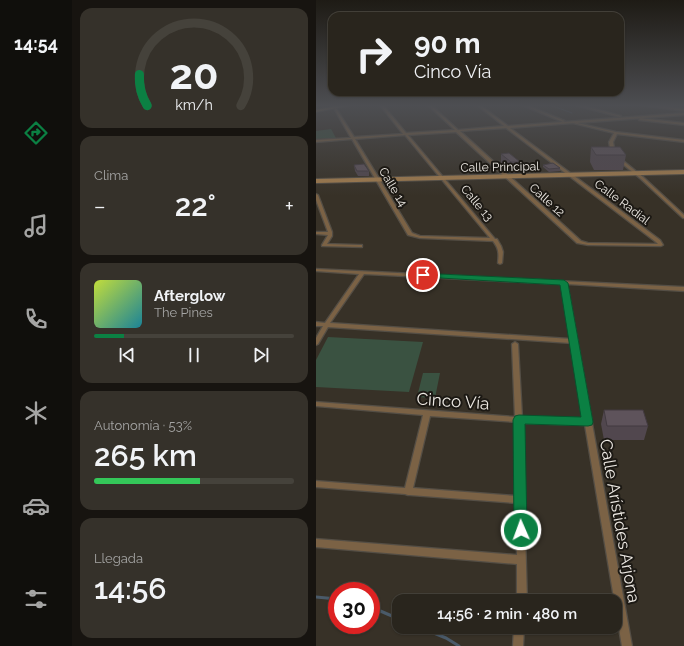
<!DOCTYPE html>
<html lang="es">
<meta charset="utf-8">
<style>
body{margin:0;font-family:Raleway,sans-serif;background:#35312a;color:#f1f3f6;height:100vh;display:flex;flex-direction:column;font-size:15px;white-space:nowrap}
*{box-sizing:border-box;margin:0}
p{font-size:13px;color:#a5a5a4}
.icon{flex:none;width:22px;height:22px;fill:none;stroke:currentColor;stroke-width:2;stroke-linecap:round;stroke-linejoin:round}
.map{position:relative;flex:1;overflow:hidden}
.details{display:flex;flex-direction:column;gap:8px;padding:8px;background:#171410;width:244px}
.details>*{flex:none}
.guide{position:absolute;left:12px;top:12px;width:296px;height:84px;border-radius:12px;box-shadow:0 1px 3px #0004,0 0 0 1px #45423b;background:#29251d;color:#f1f3f6;overflow:hidden}
.speed{position:absolute;left:12px;top:582px;display:flex;gap:8px;font-size:20px;font-weight:700;text-align:center}
.speed>*{display:grid;place-content:center;width:52px;height:52px;border-radius:50%;background:#29251d;box-shadow:0 1px 3px #0004,0 0 0 1px #45423b;line-height:1}
.speed .limit{border:6px solid #d22;background:#fff;color:#111}
.pin{position:absolute;display:grid;place-items:center;width:34px;height:34px;color:#fff;margin:-17px;border:2px solid #fff;border-radius:50%;box-shadow:0 1px 4px #0007}
.me{position:absolute;width:44px;margin:-22px;rotate:358deg;stroke-linejoin:round;filter:drop-shadow(0 0 3px #0008)}
.turn{display:flex;align-items:center;gap:14px;height:84px;padding:0 20px;font-size:18px}
.turn .icon{width:52px;height:52px;stroke-width:2.5}
.turn b{display:block;font-size:28px;line-height:34px}
.big{font-size:30px;font-weight:600;line-height:1.1}
.details .card{flex:1;display:flex;flex-direction:column;justify-content:center;gap:6px;min-width:0;padding:0 14px;border-radius:12px;background:#35312a}
.details .dial{align-items:center;gap:0}
.dial svg{height:104px;overflow:visible;fill:none;stroke:#45423b;stroke-width:7;stroke-linecap:round;text-anchor:middle}
.dial text{fill:#f1f3f6;stroke:none}
.song{display:flex;align-items:center;gap:12px}
.cover{width:48px;height:48px;border-radius:6px;background:linear-gradient(135deg,hsl(70 70% 55%),hsl(190 70% 35%))}
.played{height:4px;border-radius:2px;background:linear-gradient(90deg,#0b8043 15%,#45423b 15%)}
.keys{display:flex;justify-content:space-around;direction:ltr}
.heat{display:flex;justify-content:space-between;align-items:center;font-size:22px;direction:ltr}
.charge{height:6px;border-radius:3px;background:linear-gradient(90deg,#34c759 53%,#45423b 0)}
.trip{position:absolute;left:76px;top:594px;width:230px;height:40px;border-radius:12px;background:#29251d;box-shadow:0 1px 3px #0004,0 0 0 1px #45423b;font-weight:600;line-height:40px;text-align:center}
main{display:flex;flex:1;min-height:0}
.tab-bar{display:flex;flex-direction:column;width:72px;justify-content:space-around;align-items:center;background:#100f0c;color:#a5a5a4}
.tab-bar .icon{width:28px;height:28px}
.tab-bar .on{color:#0b8043}
.tab-bar b{font-size:18px;color:#f1f3f6}
.map>svg:first-child{display:block}
.green{fill:#3a5241}
.lines{fill:none;stroke-linecap:round;stroke-linejoin:round}
.stream-far1{stroke:#4a5a69;stroke-width:1}
.stream{stroke:#4a5a69;stroke-width:3}
.street-casing{stroke:#544e45;stroke-width:2.5}
.secondary-casing{stroke:#544e45;stroke-width:2}
.street{fill:#7b6245;fill-rule:evenodd}
.secondary{fill:#a37d4e;fill-rule:evenodd}
.wall{fill:#51474e}
.building{fill:#5e535b;stroke:#423a40}
.route{fill:#0b8043;stroke:#07532c}
.labels{text-anchor:middle;dominant-baseline:central;stroke-width:4;stroke-linejoin:round;paint-order:stroke}
.far-street-label{font-size:12px;fill:#ede9e3;stroke:#1c1914}
.near-street-label{font-size:17px;fill:#ede9e3;stroke:#1c1914}
</style>
<main>
<nav class="tab-bar">
<b>14:54</b>
<svg class="icon on" aria-label="directions" viewBox="0 0 24 24"><path d="M12 3l9 9-9 9-9-9zM9 14v-3h6M13 9l2 2-2 2"/></svg>
<svg class="icon" aria-label="music" viewBox="0 0 24 24"><path d="M9 18V5l10-2v13"/><circle cx="6" cy="18" r="3"/><circle cx="16" cy="16" r="3"/></svg>
<svg class="icon" aria-label="phone" viewBox="0 0 24 24"><path d="M5 4h4l2 5-3 2q2 4 5 5l2-3 5 2v4C11 20 4 13 5 4z"/></svg>
<svg class="icon" aria-label="climate" viewBox="0 0 24 24"><path d="M12 3v18M4 7l16 10M4 17L20 7"/></svg>
<svg class="icon" aria-label="car" viewBox="0 0 24 24"><path d="M5 17H2v-5l4-1 3-4h7l3 4 3 1v5h-3M9 17h6M6 11h13"/><circle cx="7" cy="17" r="2"/><circle cx="17" cy="17" r="2"/></svg>
<svg class="icon" aria-label="filters" viewBox="0 0 24 24"><path d="M4 7h16M4 17h16"/><circle cx="9" cy="7" r="2"/><circle cx="15" cy="17" r="2"/></svg>
</nav>
<section class="details">
<div class="card dial"><svg viewBox="0 0 100 80">
<path d="M14 69A42 42 0 1 1 86 69"/>
<path d="M14 69A42 42 0 0 1 8 45" stroke="#0b8043"/>
<text x="50" y="56" font-size="32" font-weight="700">20</text>
<text x="50" y="72" font-size="11">km/h</text>
</svg></div>
<div class="card"><p>Clima</p>
<div class="heat"><a>−</a><b class="big">22°</b><a>+</a></div>
</div>
<div class="card">
<div class="song"><i class="cover"></i><div><b>Afterglow</b><p>The Pines</p></div></div>
<div class="played"></div>
<div class="keys"><svg class="icon" aria-label="previous" viewBox="0 0 24 24"><path d="M18 5L8 12l10 7zM5 5v14"/></svg><svg class="icon" aria-label="pause" viewBox="0 0 24 24"><path d="M8 5v14M16 5v14"/></svg><svg class="icon" aria-label="next" viewBox="0 0 24 24"><path d="M6 5l10 7-10 7zM19 5v14"/></svg></div>
</div>
<div class="card"><p>Autonomía · 53%</p><b class="big">265 km</b><div class="charge"></div></div>
<div class="card"><p>Llegada</p><b class="big">14:56</b></div>
</section>
<div class="map">
<svg width="368" height="646" viewBox="0 0 368 646">
<rect width="100%" height="100%" fill="#373127"/>
<g class="green">
<polygon points="15,129 20,138 0,139 0,131"/>
<polygon points="12,337 107,342 93,392 0,387 0,360"/>
<polygon points="107,373 124,373 119,398 101,397"/>
</g>
<g class="lines">
<polyline class="stream-far1" points="234,105 256,113"/>
<g class="stream">
<polyline points="0,597 21,599"/>
<polyline points="55,607 83,619"/>
<polyline points="103,627 130,638 143,646"/>
</g>
<defs>
<g id="street">
<path d="M16,105H18L38,137L87,134L64,105H67L90,133L139,130L112,105H115L142,130L188,126L161,105H164L192,126L368,113V115L261,123L300,132L368,140V142L301,134L297,142L299,153L297,154L295,153L293,142L298,133L257,123L194,128L344,240L347,245L345,246L272,245L261,243L140,132L92,135L179,239H181L185,246L187,252L186,263L184,264L182,263C183,253 183,249 177,241L104,238L92,235L36,139L0,142V140L35,138ZM190,128L340,242L342,244L272,243L265,241L144,131ZM89,135L174,238L104,236L96,233L39,139Z"/>
<polygon points="206,105 210,105 249,121 247,122"/>
<polygon points="259,105 264,105 305,116 304,117"/>
<polygon points="325,105 335,105 368,109 368,111"/>
<polygon points="324,118 368,123 368,125 323,120"/>
<polygon points="303,159 305,159 327,177 368,215 368,218 367,218 325,179 303,161"/>
<polygon points="0,194 2,195 16,232 16,236 11,244 44,245 46,245 46,247 6,246 6,245 12,235 0,234 0,232 12,232 0,200"/>
<path d="M0,269L368,287V291L251,284L316,646H306L269,425L206,423L211,601H201V564L0,547V539L201,555L200,503L94,495H92L89,494L0,487V481L89,488L107,415L0,406V402L199,417L196,344L199,342L202,344L206,417L268,419L255,343L12,327L2,344L0,345V338L7,326H0V322L9,323L43,274L0,271ZM48,274L246,284L255,339L14,323ZM114,416L200,422V496L97,488Z"/>
<polygon points="198,627 208,627 207,646 197,646"/>
</g>
<g id="secondary">
<polygon points="26,105 36,105 0,112 0,110"/>
<polygon points="368,170 368,174 0,183 0,179"/>
</g>
</defs>
<use href="#street" class="street-casing"/>
<use href="#secondary" class="secondary-casing"/>
<use href="#street" class="street"/>
<use href="#secondary" class="secondary"/>
</g>
<g class="wall">
<polygon points="275,147 310,155 307,170 278,170 274,162"/>
<polygon points="185,154 204,162 204,172 195,173 185,165"/>
<polygon points="38,165 53,171 53,176 42,176 39,171"/>
<polygon points="227,165 244,168 244,171 233,172 227,167"/>
<polygon points="288,410 332,426 328,440 288,440 285,424"/>
</g>
<g class="building">
<polygon points="275,147 304,147 310,155 280,155"/>
<polygon points="193,153 204,162 195,162 185,154"/>
<polygon points="237,163 244,168 233,169 227,165"/>
<polygon points="48,164 53,171 41,171 38,165"/>
<polygon points="288,410 327,410 332,426 291,426"/>
</g>
<linearGradient id="sky" x2="0" y2="1"><stop stop-color="#1e1b15"/><stop offset="0.54" stop-color="#4d4e52"/><stop offset="1" stop-color="#4d4e52" stop-opacity="0"/></linearGradient>
<rect width="368" height="196" fill="url(#sky)"/>
<polygon class="route" points="104,273 248,280 252,283 277,422 276,425 272,426 209,424 211,530 209,535 205,537 200,535 198,530 197,420 199,416 203,415 265,417 244,285 107,277 103,275"/>
<g class="labels">
<g class="far-street-label">
<text transform="translate(184 167) rotate(-1)">Calle Principal</text>
<text transform="translate(77 187) rotate(59)">Calle 14</text>
<text transform="translate(231 200) rotate(42)">Calle 12</text>
<text transform="translate(306 202) rotate(37)">Calle Radial</text>
<text transform="translate(161 203) rotate(50)">Calle 13</text>
</g>
<g class="near-street-label">
<text transform="translate(137 401) rotate(4)">Cinco Vía</text>
<text transform="translate(304 521) rotate(80)">Calle Arístides Arjona</text>
</g>
</g>
</svg>
<div class="speed"><div class="limit">30</div></div>
<div class="pin" style="left:107px;top:275px;background:#d93025"><svg class="icon" aria-label="arrive" viewBox="0 0 24 24"><path d="M6 21V4h12l-3 4 3 4H6"/></svg></div>
<svg class="me" style="left:205px;top:530px" viewBox="-20 -20 40 40"><circle r="17" fill="#0b8043" stroke="#fff" stroke-width="3"/><path d="M0-11L8 9 0 5-8 9z" fill="#fff"/></svg>
<div class="trip">14:56 · 2 min · 480 m</div>
<div class="guide">
<div class="turn"><svg class="icon" aria-label="right" viewBox="0 0 24 24"><path d="M7 20v-9h11M14 6l5 5-5 5"/></svg><div><b>90 m</b>Cinco Vía</div></div>
</div>
</div>
</main>
